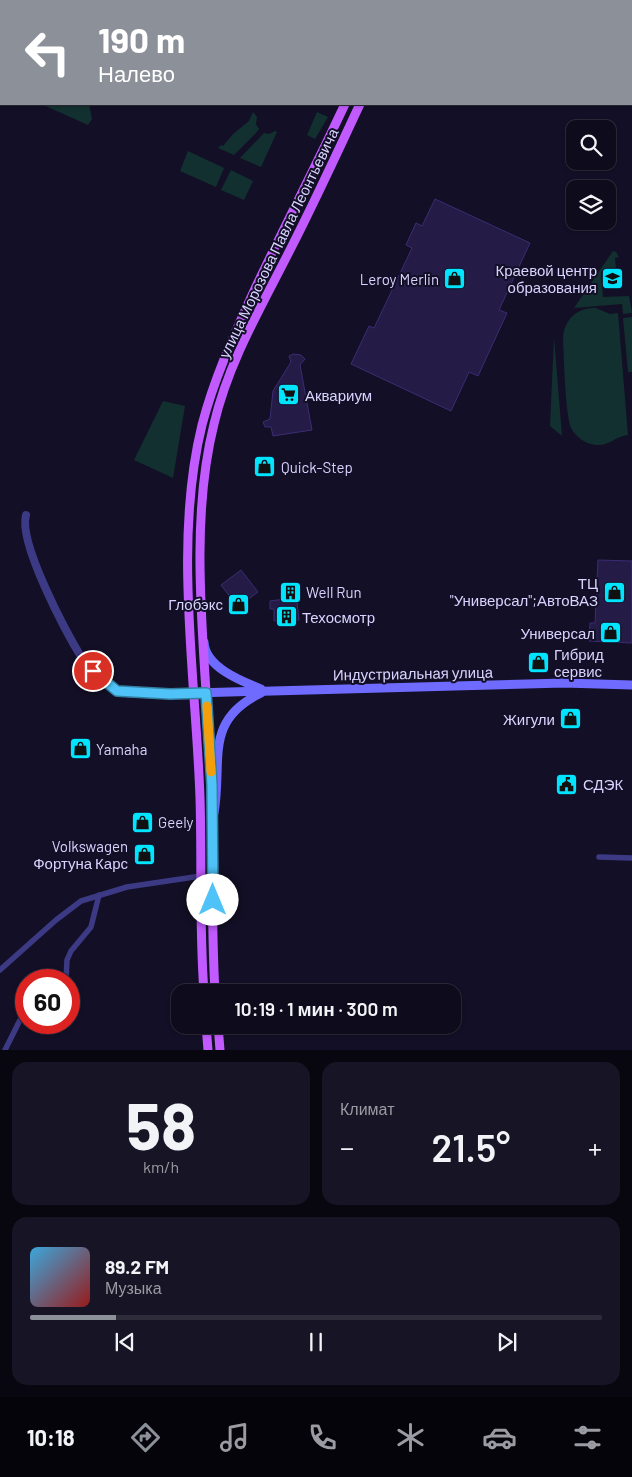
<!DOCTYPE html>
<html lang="ru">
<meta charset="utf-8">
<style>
body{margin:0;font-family:Barlow,sans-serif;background:#171425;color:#f1f3f6;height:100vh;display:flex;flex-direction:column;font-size:19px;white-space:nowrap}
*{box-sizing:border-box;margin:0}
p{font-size:16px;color:#9b9ba3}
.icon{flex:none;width:28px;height:28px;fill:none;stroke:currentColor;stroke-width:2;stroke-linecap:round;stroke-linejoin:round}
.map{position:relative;height:1050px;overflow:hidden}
.details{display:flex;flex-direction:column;gap:12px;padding:12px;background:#08060f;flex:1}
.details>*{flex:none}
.banner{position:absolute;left:0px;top:0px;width:632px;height:105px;box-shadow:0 1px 4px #0004,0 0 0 1px #2e2b3b;background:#8c9099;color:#fff;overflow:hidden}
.tools{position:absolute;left:566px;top:120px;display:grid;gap:10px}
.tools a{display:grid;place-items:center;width:50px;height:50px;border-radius:10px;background:#0e0b1c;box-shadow:0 1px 4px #0004,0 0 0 1px #2e2b3b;font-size:25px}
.speed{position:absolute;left:15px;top:969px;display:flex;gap:10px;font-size:25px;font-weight:700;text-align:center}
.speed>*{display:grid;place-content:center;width:65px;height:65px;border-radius:50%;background:#0e0b1c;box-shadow:0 1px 4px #0004,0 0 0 1px #2e2b3b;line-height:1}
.speed .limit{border:8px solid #d22;background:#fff;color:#111}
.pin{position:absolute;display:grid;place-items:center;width:42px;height:42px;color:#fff;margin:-21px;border:2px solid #fff;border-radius:50%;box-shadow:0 1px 5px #0007}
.me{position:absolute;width:55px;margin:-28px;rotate:0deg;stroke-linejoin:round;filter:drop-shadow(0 0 4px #0008)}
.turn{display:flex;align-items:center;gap:18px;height:105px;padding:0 15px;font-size:22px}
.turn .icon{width:65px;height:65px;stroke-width:2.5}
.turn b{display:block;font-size:35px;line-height:42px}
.big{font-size:38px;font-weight:600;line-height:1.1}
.details .tile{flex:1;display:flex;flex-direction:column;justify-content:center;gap:8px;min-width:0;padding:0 18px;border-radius:15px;background:#171425}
.details .dial{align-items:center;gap:0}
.dial b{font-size:65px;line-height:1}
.song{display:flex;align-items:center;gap:15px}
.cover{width:60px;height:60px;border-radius:8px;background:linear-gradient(135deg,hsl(200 70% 55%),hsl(0 70% 35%))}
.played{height:5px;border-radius:2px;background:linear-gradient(90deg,#8c9099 15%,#2e2b3b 15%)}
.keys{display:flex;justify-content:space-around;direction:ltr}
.heat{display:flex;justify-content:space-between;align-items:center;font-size:28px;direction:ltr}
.details .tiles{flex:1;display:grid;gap:12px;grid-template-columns:1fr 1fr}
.tile:last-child{grid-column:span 2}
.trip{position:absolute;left:171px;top:984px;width:290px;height:50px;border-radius:15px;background:#0e0b1c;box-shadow:0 1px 4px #0004,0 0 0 1px #2e2b3b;font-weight:600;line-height:50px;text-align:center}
.tab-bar{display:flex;height:80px;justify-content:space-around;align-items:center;background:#06040b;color:#9b9ba3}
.tab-bar .icon{width:35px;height:35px}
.tab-bar .current{color:#8c9099}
.tab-bar b{font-size:22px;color:#f1f3f6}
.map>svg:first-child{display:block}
.green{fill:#12302f}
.building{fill:#241b47;stroke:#3b2d73}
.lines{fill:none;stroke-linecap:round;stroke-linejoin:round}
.minor{stroke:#3d3a85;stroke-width:5.5}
.tertiary{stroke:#3d3a85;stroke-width:8}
.secondary{stroke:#6f6bff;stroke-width:9}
.primary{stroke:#c25bff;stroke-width:9}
.route-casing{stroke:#337fa1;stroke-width:12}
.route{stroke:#4fc3f7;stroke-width:9}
.slow{stroke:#f59e0b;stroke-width:9}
.labels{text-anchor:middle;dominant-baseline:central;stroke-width:4;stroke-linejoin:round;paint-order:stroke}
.street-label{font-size:15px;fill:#d9d4ff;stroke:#130f26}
.poi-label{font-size:15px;fill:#d9d4ff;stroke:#130f26;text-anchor:start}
</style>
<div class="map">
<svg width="632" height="1050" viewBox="0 0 632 1050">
<rect width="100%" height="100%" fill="#130f26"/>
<g class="green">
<polygon points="41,104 59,104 64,106 66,104 89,104 92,119 88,125"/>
<polygon points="253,112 257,117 256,124 259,129 256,133 234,155 218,148 221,145 223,146 233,134 249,121"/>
<polygon points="317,112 328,117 315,139 307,135"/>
<polygon points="275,131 277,132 261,167 240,158 264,133 269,134"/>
<polygon points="188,151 224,168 216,187 180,171"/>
<polygon points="231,170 253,181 244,200 221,190"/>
<polygon points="613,251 616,252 619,257 615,258 616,269 601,272 603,297 629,296 632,313 623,314 622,304 574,308"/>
<path d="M596,308L610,314L618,313L628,435C616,436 609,446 596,445C585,444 576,437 571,428C565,412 564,358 563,338C564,320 577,307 596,308Z"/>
<polygon points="632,317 632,372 628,372 623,318"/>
<polygon points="554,337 562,436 550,426"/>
<polygon points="163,401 185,406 173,478 134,460"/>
</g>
<g class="building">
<polygon points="435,199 530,243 499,310 507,313 478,376 469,372 451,411 351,364 369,326 374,328 412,248 406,245 416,223 422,226"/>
<polygon points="293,354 301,355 305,359 300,365 312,430 273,436 271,427 265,427 263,422 270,419 273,391 291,362 289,356"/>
<polygon points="598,560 632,561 632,643 589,641 590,623 595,623"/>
<polygon points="241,570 258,592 238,607 221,585"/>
<polygon points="295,584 299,620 274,621 274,609 270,609 270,601 285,599 284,585"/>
</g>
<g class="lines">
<g class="minor">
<polyline points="360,0 363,1"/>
<polyline points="374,1 380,0"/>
<polyline points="599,857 632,858"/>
<polyline points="0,970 56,920 81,901 127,887 201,876"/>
<polyline points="66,980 67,960 71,951 91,927 99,895"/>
<polyline points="5,1050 20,1020 26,1016"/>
</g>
<path class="tertiary" d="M26,515C18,543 67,634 83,660C88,667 109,688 117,691C130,696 179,694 194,693"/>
<g class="secondary">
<path d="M204,642C205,667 241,681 261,689"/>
<polyline points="194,693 564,683 632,685"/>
<path d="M214,813C223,760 203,721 261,693"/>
</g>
<g class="primary">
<polyline points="393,1 393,0"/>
<polyline points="407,1 408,0"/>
<path d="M204,992C199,928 202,863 200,798C196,678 173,542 202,425C214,379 233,337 252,295C282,231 315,168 345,104"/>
<path d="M215,992C211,923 213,853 211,784C208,670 186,535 214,424C229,360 263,304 292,246C316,199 338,151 360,104"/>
<polyline points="206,1025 208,1050"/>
<polyline points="218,1025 220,1050"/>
</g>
</g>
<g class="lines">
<defs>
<polyline id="route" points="93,671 117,691 170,694 206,693 212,785 213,900"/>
</defs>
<use href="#route" class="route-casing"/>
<use href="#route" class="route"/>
<polyline class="slow" points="207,706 211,772"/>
</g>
<defs>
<symbol id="shop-square" viewBox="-11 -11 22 22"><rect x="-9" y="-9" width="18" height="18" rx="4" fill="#00e5ff" stroke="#130f26"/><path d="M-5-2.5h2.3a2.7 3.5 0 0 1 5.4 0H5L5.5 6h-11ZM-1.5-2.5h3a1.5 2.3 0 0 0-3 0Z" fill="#111"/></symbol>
<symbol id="school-square" viewBox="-11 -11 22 22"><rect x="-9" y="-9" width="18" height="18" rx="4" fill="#00e5ff" stroke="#130f26"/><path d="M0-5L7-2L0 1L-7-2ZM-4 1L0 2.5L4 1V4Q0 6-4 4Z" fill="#111"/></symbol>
<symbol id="supermarket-square" viewBox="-11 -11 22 22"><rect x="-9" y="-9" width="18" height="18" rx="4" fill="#00e5ff" stroke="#130f26"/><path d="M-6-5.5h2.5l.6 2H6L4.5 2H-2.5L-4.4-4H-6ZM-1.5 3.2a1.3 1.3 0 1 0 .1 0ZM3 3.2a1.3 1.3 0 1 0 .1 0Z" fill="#111"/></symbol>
<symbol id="building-square" viewBox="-11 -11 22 22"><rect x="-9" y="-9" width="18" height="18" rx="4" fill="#00e5ff" stroke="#130f26"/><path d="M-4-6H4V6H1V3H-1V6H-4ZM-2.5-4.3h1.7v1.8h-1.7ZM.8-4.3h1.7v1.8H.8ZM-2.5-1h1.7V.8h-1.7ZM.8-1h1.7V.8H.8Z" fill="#111"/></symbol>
<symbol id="civic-square" viewBox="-11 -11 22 22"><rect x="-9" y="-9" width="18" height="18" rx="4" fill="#00e5ff" stroke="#130f26"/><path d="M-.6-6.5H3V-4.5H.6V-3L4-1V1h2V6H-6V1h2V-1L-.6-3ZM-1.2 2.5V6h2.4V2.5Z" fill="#111"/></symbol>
</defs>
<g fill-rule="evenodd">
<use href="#shop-square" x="442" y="266" width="25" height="25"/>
<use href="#school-square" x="600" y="266" width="25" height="25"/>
<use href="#supermarket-square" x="276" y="382" width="25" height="25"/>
<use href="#shop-square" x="252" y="454" width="25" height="25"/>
<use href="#building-square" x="278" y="580" width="25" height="25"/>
<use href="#shop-square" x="602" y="580" width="25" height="25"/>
<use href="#shop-square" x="226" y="592" width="25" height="25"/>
<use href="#building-square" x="274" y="604" width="25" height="25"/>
<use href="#shop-square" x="598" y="620" width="25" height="25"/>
<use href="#shop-square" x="526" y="650" width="25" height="25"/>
<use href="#shop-square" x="558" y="706" width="25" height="25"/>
<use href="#shop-square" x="68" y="736" width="25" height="25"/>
<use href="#civic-square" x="554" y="772" width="25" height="25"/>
<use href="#shop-square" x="130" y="810" width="25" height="25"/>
<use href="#shop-square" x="132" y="842" width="25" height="25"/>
</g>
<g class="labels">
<g class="street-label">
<text transform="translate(278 243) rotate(-64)">улица Морозова Павла Леонтьевича</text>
<text transform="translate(413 673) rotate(-1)">Индустриальная улица</text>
</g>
<g class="poi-label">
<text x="597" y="270" text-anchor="end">Краевой центр<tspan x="597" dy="17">образования</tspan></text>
<text x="439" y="279" text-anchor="end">Leroy Merlin</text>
<text x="305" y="395">Аквариум</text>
<text x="281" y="467">Quick-Step</text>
<text x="598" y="583" text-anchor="end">ТЦ<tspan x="598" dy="17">"Универсал";АвтоВАЗ</tspan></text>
<text x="306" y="592">Well Run</text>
<text x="223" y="604" text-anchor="end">Глобэкс</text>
<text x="302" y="617">Техосмотр</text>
<text x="595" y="633" text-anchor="end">Универсал</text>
<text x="554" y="654">Гибрид<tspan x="554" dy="17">сервис</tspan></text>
<text x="555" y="719" text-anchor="end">Жигули</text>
<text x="96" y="749">Yamaha</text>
<text x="583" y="784">СДЭК</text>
<text x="158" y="822">Geely</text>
<text x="128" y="846" text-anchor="end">Volkswagen<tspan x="128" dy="17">Фортуна Карс</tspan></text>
</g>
</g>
</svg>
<div class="tools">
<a><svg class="icon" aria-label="search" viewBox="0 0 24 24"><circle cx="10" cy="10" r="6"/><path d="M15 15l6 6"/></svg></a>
<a><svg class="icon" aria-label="layers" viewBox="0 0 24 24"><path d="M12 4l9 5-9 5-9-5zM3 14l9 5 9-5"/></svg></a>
</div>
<div class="speed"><div class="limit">60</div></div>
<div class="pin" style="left:93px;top:671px;background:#d93025"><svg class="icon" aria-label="arrive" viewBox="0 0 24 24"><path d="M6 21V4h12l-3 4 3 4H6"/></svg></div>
<svg class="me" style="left:213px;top:900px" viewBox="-20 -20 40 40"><circle r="19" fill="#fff"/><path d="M0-13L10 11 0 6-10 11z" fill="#4fc3f7"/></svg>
<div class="trip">10:19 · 1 мин · 300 m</div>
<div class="banner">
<div class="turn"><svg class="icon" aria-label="left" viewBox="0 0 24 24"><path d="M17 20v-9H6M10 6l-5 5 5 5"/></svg><div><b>190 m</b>Налево</div></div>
</div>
</div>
<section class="details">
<div class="tiles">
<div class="tile dial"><b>58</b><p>km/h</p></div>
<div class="tile"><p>Климат</p>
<div class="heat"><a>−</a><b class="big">21.5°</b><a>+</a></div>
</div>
<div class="tile">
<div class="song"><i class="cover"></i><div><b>89.2 FM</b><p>Музыка</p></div></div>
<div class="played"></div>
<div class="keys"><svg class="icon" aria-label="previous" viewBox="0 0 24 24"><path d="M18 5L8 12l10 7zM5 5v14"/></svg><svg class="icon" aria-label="pause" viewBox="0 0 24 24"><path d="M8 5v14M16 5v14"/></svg><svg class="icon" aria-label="next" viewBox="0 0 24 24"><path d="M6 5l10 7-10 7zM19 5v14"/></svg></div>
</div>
</div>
</section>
<nav class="tab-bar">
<b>10:18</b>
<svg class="icon current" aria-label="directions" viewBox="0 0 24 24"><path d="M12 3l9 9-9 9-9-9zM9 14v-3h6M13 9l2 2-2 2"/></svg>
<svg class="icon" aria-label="music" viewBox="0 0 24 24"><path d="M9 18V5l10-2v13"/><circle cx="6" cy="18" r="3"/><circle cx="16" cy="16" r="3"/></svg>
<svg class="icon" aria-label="phone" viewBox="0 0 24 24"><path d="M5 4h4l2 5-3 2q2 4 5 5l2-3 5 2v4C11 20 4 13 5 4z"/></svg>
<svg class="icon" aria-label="climate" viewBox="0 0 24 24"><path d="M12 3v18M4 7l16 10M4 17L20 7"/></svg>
<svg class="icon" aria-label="car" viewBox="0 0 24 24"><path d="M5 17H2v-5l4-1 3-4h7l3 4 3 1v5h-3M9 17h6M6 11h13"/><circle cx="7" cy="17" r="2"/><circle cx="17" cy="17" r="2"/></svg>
<svg class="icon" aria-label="filters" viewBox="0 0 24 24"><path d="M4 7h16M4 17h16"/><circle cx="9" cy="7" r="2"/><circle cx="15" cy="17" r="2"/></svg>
</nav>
